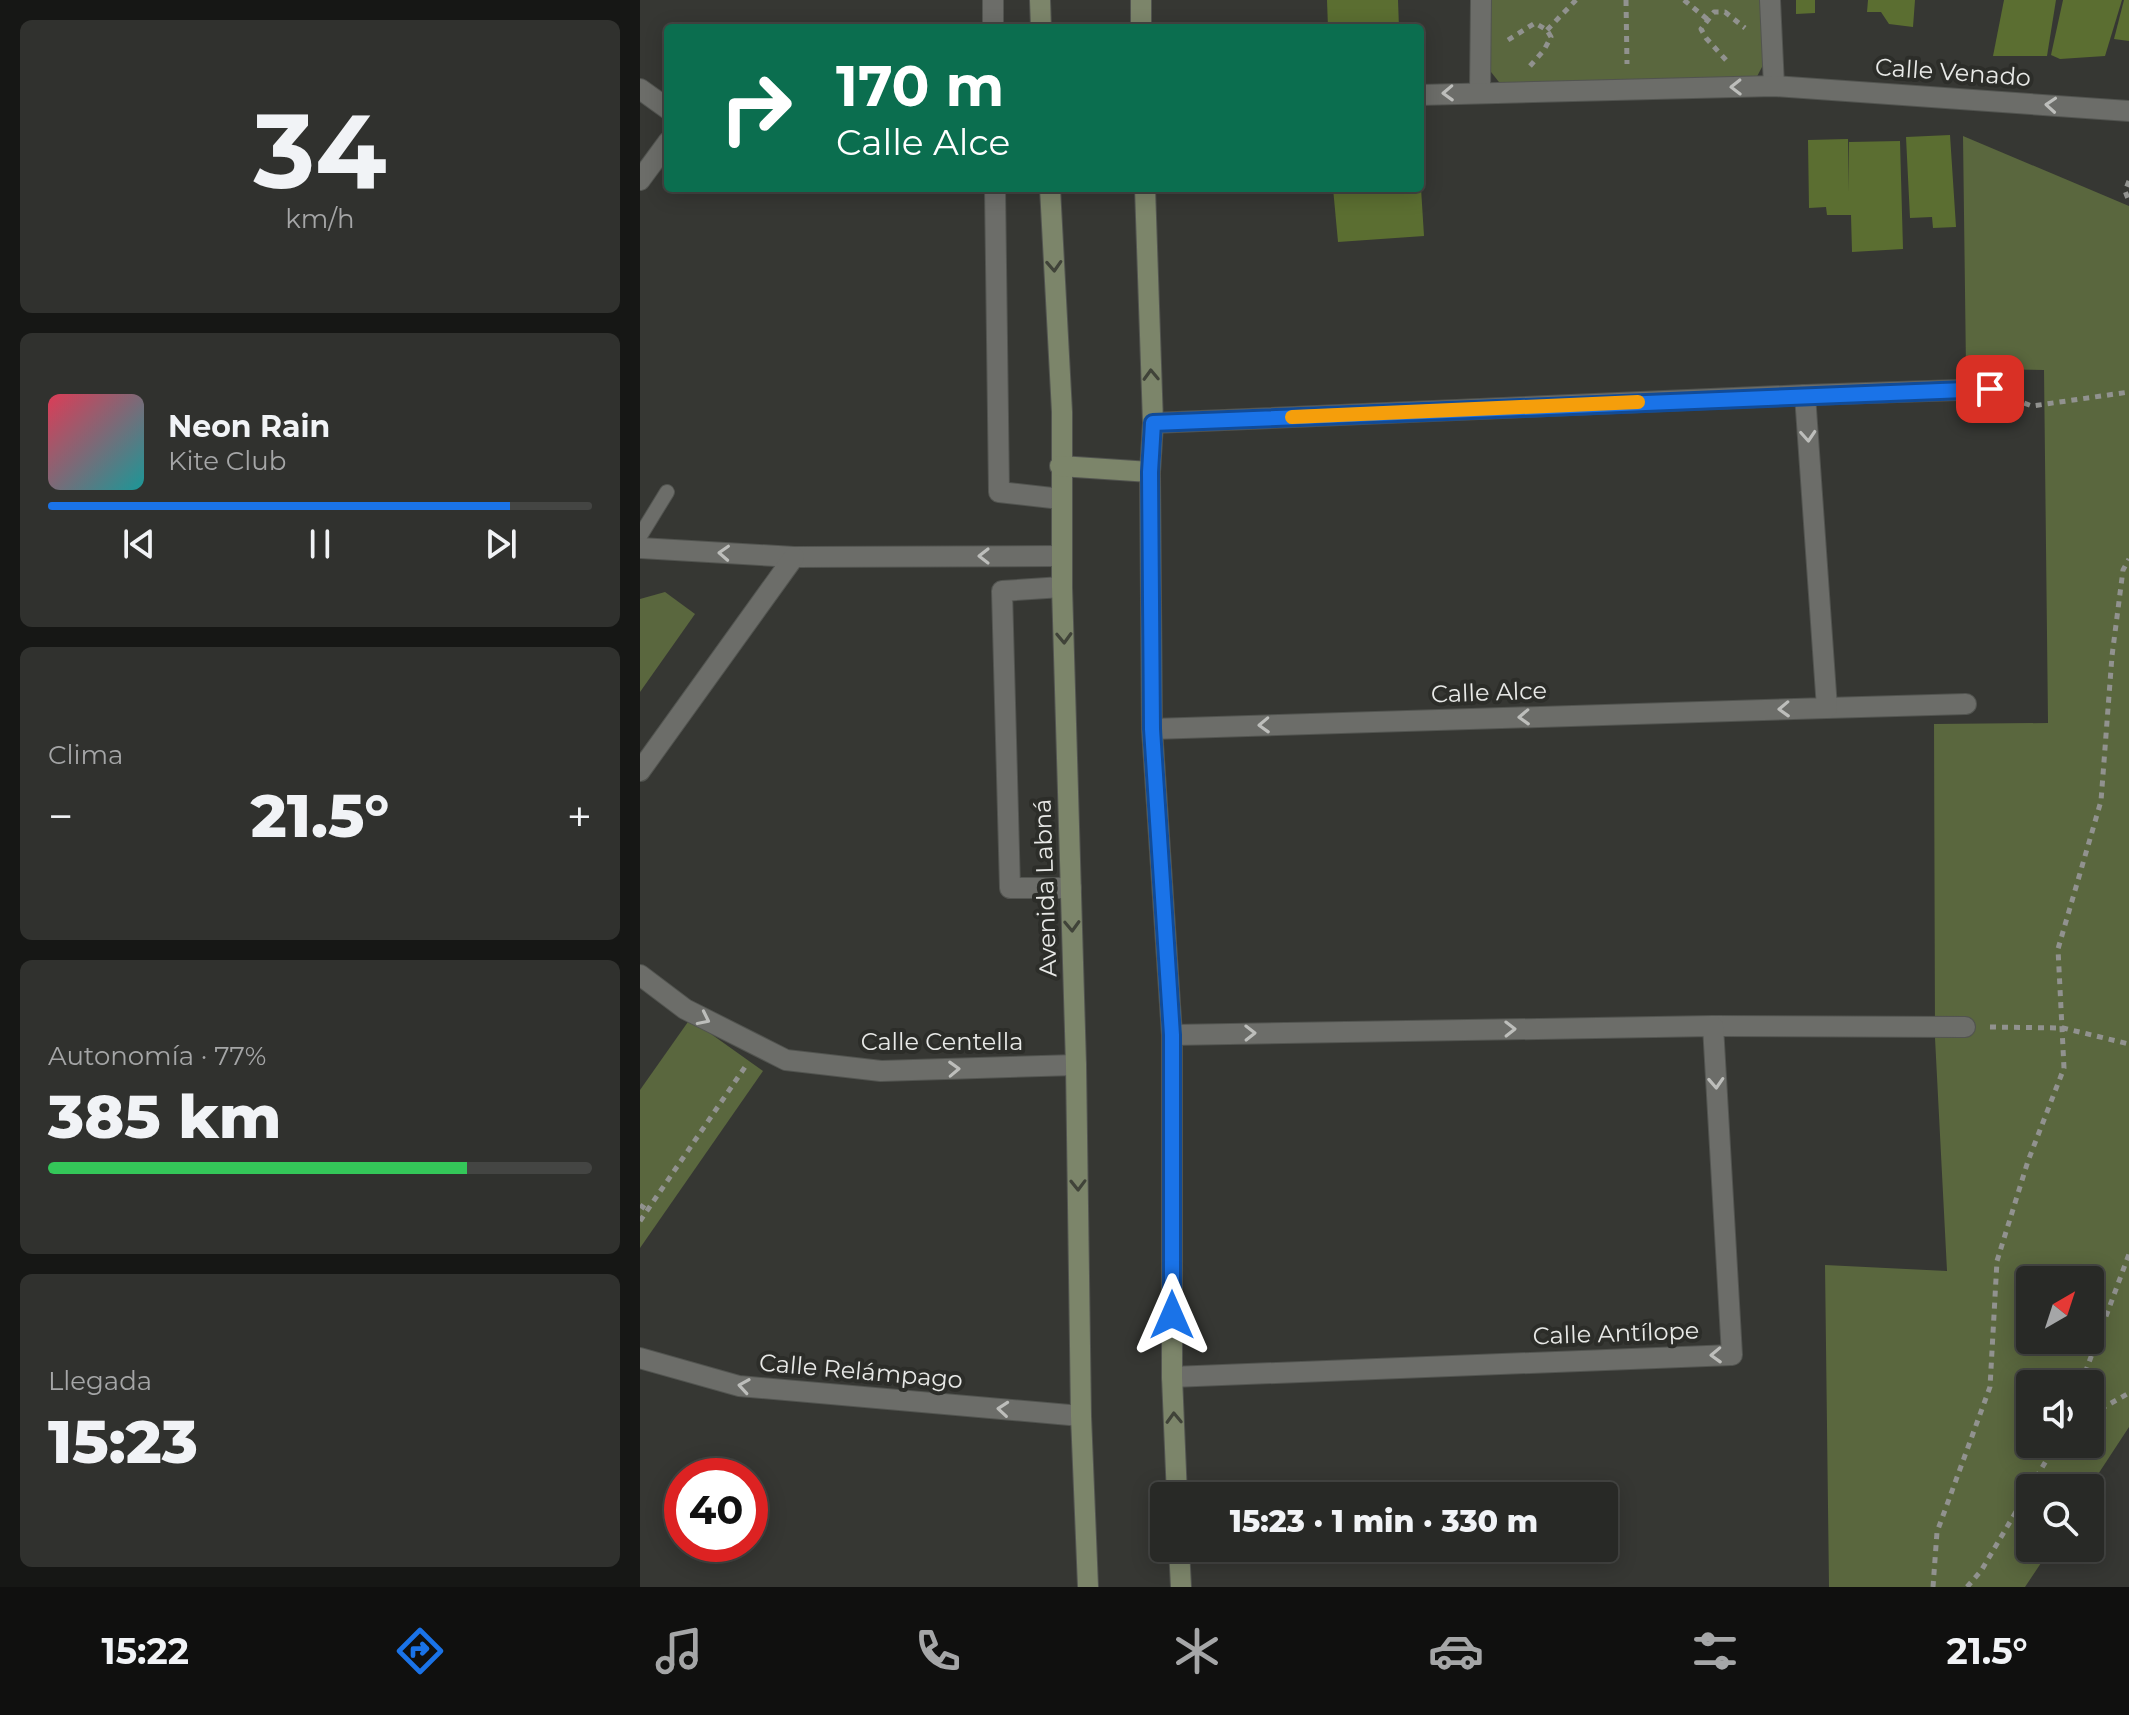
<!DOCTYPE html>
<html lang="es">
<meta charset="utf-8">
<style>
body{margin:0;font-family:Montserrat,sans-serif;background:#30312e;color:#f1f3f6;height:100vh;display:flex;flex-direction:column;font-size:30px;white-space:nowrap}
*{box-sizing:border-box;margin:0}
p{font-size:26px;color:#a5a6a7}
.icon{flex:none;width:44px;height:44px;fill:none;stroke:currentColor;stroke-width:2;stroke-linecap:round;stroke-linejoin:round}
.map{position:relative;flex:1;overflow:hidden}
.details{display:flex;flex-direction:column;gap:20px;padding:20px;background:#161715;width:640px}
.details>*{flex:none}
.hud{position:absolute;left:24px;top:24px;width:760px;height:168px;border-radius:8px;box-shadow:0 4px 20px #0003,0 0 0 2px #444543;background:#0b6e4f;color:#fff;overflow:hidden}
.needle{width:52px;rotate:39deg}
.fabs{position:absolute;left:1376px;top:1266px;display:grid;gap:16px}
.fabs a{display:grid;place-items:center;width:88px;height:88px;border-radius:8px;background:#282926;box-shadow:0 4px 20px #0003,0 0 0 2px #444543;font-size:40px}
.speed{position:absolute;left:24px;top:1458px;display:flex;gap:16px;font-size:40px;font-weight:700;text-align:center}
.speed>*{display:grid;place-content:center;width:104px;height:104px;border-radius:50%;background:#282926;box-shadow:0 4px 20px #0003,0 0 0 2px #444543;line-height:1}
.speed .limit{border:12px solid #d22;background:#fff;color:#111}
.pin{position:absolute;display:grid;place-items:center;width:68px;height:68px;color:#fff;margin:-34px;border-radius:16px;box-shadow:0 4px 12px #0006}
.me{position:absolute;width:88px;margin:-44px;rotate:0deg;stroke-linejoin:round;filter:drop-shadow(0 0 6px #0008)}
.turn{display:flex;align-items:center;gap:28px;height:168px;padding:0 40px;font-size:36px}
.turn .icon{width:104px;height:104px;stroke-width:2.5}
.turn b{display:block;font-size:56px;line-height:68px}
.big{font-size:60px;font-weight:800;line-height:1.1}
.details .card{flex:1;display:flex;flex-direction:column;justify-content:center;gap:12px;min-width:0;padding:0 28px;border-radius:12px;background:#30312e}
.details .dial{align-items:center;gap:0}
.dial b{font-size:104px;line-height:1}
.song{display:flex;align-items:center;gap:24px}
.cover{width:96px;height:96px;border-radius:12px;background:linear-gradient(135deg,hsl(350 70% 55%),hsl(180 70% 35%))}
.played{height:8px;border-radius:4px;background:linear-gradient(90deg,#1a73e8 85%,#444543 85%)}
.keys{display:flex;justify-content:space-around;direction:ltr}
.heat{display:flex;justify-content:space-between;align-items:center;font-size:44px;direction:ltr}
.charge{height:12px;border-radius:6px;background:linear-gradient(90deg,#34c759 77%,#444543 0)}
.trip{position:absolute;left:510px;top:1482px;width:468px;height:80px;border-radius:8px;background:#282926;box-shadow:0 4px 20px #0003,0 0 0 2px #444543;font-weight:800;line-height:80px;text-align:center}
.tabs{display:flex;height:128px;justify-content:space-around;align-items:center;background:#10100f;color:#a5a6a7}
.tabs .icon{width:56px;height:56px}
.tabs .active{color:#1a73e8}
.tabs b{font-size:36px;color:#f1f3f6}
main{display:flex;flex:1;min-height:0}
.map>svg:first-child{display:block}
.green{fill:#5a673e;fill-rule:evenodd}
.building{fill:#5b6e31}
.lines{fill:none;stroke-linecap:round;stroke-linejoin:round}
.lane-casing{stroke:#525450;stroke-width:16}
.street-casing{stroke:#525450;stroke-width:22}
.secondary-casing{stroke:#525450;stroke-width:22}
.path{stroke:#91928f;stroke-width:5;stroke-dasharray:6 6;stroke-linecap:butt}
.lane{stroke:#6c6d69;stroke-width:14}
.street{stroke:#6c6d69;stroke-width:20}
.secondary{stroke:#7c856a;stroke-width:20}
.oneway{stroke:#bdbebb}
.oneway2{stroke:#404339}
.route-casing{stroke:#114b97;stroke-width:20}
.route{stroke:#1a73e8;stroke-width:14}
.slow{stroke:#f59e0b;stroke-width:14}
.labels{text-anchor:middle;dominant-baseline:central;stroke-width:8;stroke-linejoin:round;paint-order:stroke}
.street-label{font-size:24px;fill:#e8e9e7;stroke:#2c2d29}
</style>
<main>
<section class="details">
<div class="card dial"><b>34</b><p>km/h</p></div>
<div class="card">
<div class="song"><i class="cover"></i><div><b>Neon Rain</b><p>Kite Club</p></div></div>
<div class="played"></div>
<div class="keys"><svg class="icon" aria-label="previous" viewBox="0 0 24 24"><path d="M18 5L8 12l10 7zM5 5v14"/></svg><svg class="icon" aria-label="pause" viewBox="0 0 24 24"><path d="M8 5v14M16 5v14"/></svg><svg class="icon" aria-label="next" viewBox="0 0 24 24"><path d="M6 5l10 7-10 7zM19 5v14"/></svg></div>
</div>
<div class="card"><p>Clima</p>
<div class="heat"><a>−</a><b class="big">21.5°</b><a>+</a></div>
</div>
<div class="card"><p>Autonomía · 77%</p><b class="big">385 km</b><div class="charge"></div></div>
<div class="card"><p>Llegada</p><b class="big">15:23</b></div>
</section>
<div class="map">
<svg width="1489" height="1587" viewBox="0 0 1489 1587">
<rect width="100%" height="100%" fill="#363733"/>
<g class="green">
<polygon points="845,0 1130,0 1132,48 1112,86 866,91 840,58"/>
<path d="M1323,136L1489,206V1427L1449,1488H1390V1548H1411L1385,1587H1189L1185,1265L1307,1271L1295,1038L1294,724L1408,723L1404,370L1326,369ZM1390,1280H1450V1340H1390ZM1390,1384H1450V1444H1390Z"/>
<polygon points="25,592 55,614 0,692 0,599"/>
<polygon points="50,1019 123,1071 0,1248 0,1090"/>
</g>
<g class="building">
<polygon points="687,0 758,0 759,28 688,28"/>
<polygon points="1156,0 1175,0 1175,13 1156,14"/>
<polygon points="1228,0 1275,0 1273,27 1249,24 1241,12 1227,12"/>
<polygon points="1364,0 1416,0 1407,56 1353,56"/>
<polygon points="1423,0 1482,0 1465,56 1420,59 1411,55"/>
<polygon points="1484,0 1489,0 1489,41 1474,39"/>
<polygon points="1310,135 1316,227 1293,228 1292,217 1270,218 1266,137"/>
<polygon points="1208,139 1209,192 1209,142 1260,141 1263,249 1212,252 1211,215 1187,215 1186,207 1169,208 1168,140"/>
<polygon points="693,188 781,188 784,236 698,242"/>
</g>
<g class="lines">
<defs>
<polyline id="lane" points="0,536 27,492"/>
<g id="street">
<polyline points="353,0 353,28"/>
<polyline points="1130,0 1134,86"/>
<polyline points="0,89 28,109"/>
<polyline points="840,92 841,0"/>
<polyline points="780,95 1134,86 1489,111"/>
<polyline points="0,180 28,142"/>
<polyline points="355,188 359,492 421,499"/>
<polyline points="1165,395 1350,389"/>
<polyline points="0,548 154,557 422,556"/>
<polyline points="422,587 362,591 370,888 431,888"/>
<polyline points="1187,708 1326,704"/>
<polyline points="512,729 1187,708 1165,395 513,423"/>
<polyline points="0,771 154,557"/>
<polyline points="0,975 45,1009 146,1060 241,1071 436,1065"/>
<polyline points="1073,1026 1325,1027"/>
<polyline points="532,1035 1073,1026 1092,1355 532,1377"/>
<polyline points="0,1358 99,1386 441,1416"/>
</g>
<g id="secondary">
<polyline points="400,0 401,28"/>
<polyline points="501,0 501,28"/>
<polyline points="410,188 422,412 422,587 436,1065 441,1416 448,1587"/>
<polyline points="505,188 513,423 510,472 512,729 532,1035 532,1377 537,1496"/>
<polyline points="420,466 510,472"/>
<polyline points="539,1548 541,1587"/>
</g>
</defs>
<use href="#lane" class="lane-casing"/>
<use href="#street" class="street-casing"/>
<use href="#secondary" class="secondary-casing"/>
<g class="path">
<polyline points="986,0 987,64"/>
<polyline points="1044,0 1067,19"/>
<polyline points="907,30 936,0"/>
<polyline points="868,40 895,23 907,30 911,37 904,50 890,66"/>
<polyline points="1086,60 1066,38 1061,29 1074,12 1085,12 1105,28"/>
<polyline points="1489,181 1485,191 1489,201"/>
<polyline points="1373,399 1392,406 1489,392"/>
<polyline points="1350,1027 1423,1028 1489,1044"/>
<polyline points="0,1205 7,1210"/>
<polyline points="0,1221 105,1067"/>
<polyline points="1441,1384 1489,1254"/>
<polyline points="1450,1415 1489,1393"/>
<polyline points="1390,1488 1416,1444"/>
<polyline points="1293,1587 1297,1532 1350,1387 1357,1261 1388,1161 1424,1068 1418,949 1461,801 1472,656 1483,570 1489,559"/>
<polyline points="1327,1587 1341,1571 1390,1488"/>
</g>
<use href="#lane" class="lane"/>
<use href="#street" class="street"/>
<use href="#secondary" class="secondary"/>
</g>
<defs><path id="oneway-chevron" d="M-2-3.5L2.5 0L-2 3.5" fill="none" stroke-width="1.6" stroke-linecap="round" stroke-linejoin="round" transform="scale(2)"/></defs>
<g class="oneway">
<use href="#oneway-chevron" transform="translate(1096 87) rotate(179)"/>
<use href="#oneway-chevron" transform="translate(808 93) rotate(178)"/>
<use href="#oneway-chevron" transform="translate(1411 105) rotate(-176)"/>
<use href="#oneway-chevron" transform="translate(1168 436) rotate(86)"/>
<use href="#oneway-chevron" transform="translate(84 553) rotate(-177)"/>
<use href="#oneway-chevron" transform="translate(344 556) rotate(180)"/>
<use href="#oneway-chevron" transform="translate(1144 709) rotate(178)"/>
<use href="#oneway-chevron" transform="translate(884 717) rotate(178)"/>
<use href="#oneway-chevron" transform="translate(624 725) rotate(178)"/>
<use href="#oneway-chevron" transform="translate(64 1019) rotate(26)"/>
<use href="#oneway-chevron" transform="translate(870 1029) rotate(-1)"/>
<use href="#oneway-chevron" transform="translate(610 1033) rotate(-1)"/>
<use href="#oneway-chevron" transform="translate(314 1069) rotate(-2)"/>
<use href="#oneway-chevron" transform="translate(1076 1083) rotate(87)"/>
<use href="#oneway-chevron" transform="translate(1076 1355) rotate(178)"/>
<use href="#oneway-chevron" transform="translate(104 1386) rotate(-171)"/>
<use href="#oneway-chevron" transform="translate(363 1409) rotate(-175)"/>
</g>
<g class="oneway2">
<use href="#oneway-chevron" transform="translate(414 266) rotate(87)"/>
<use href="#oneway-chevron" transform="translate(511 375) rotate(-92)"/>
<use href="#oneway-chevron" transform="translate(424 638) rotate(88)"/>
<use href="#oneway-chevron" transform="translate(432 926) rotate(88)"/>
<use href="#oneway-chevron" transform="translate(438 1185) rotate(89)"/>
<use href="#oneway-chevron" transform="translate(534 1418) rotate(-92)"/>
</g>
<g class="lines">
<defs>
<polyline id="route" points="532,1315 532,1035 512,729 510,472 513,423 1350,389"/>
</defs>
<use href="#route" class="route-casing"/>
<use href="#route" class="route"/>
<polyline class="slow" points="652,417 998,402"/>
</g>
<g class="labels">
<g class="street-label">
<text transform="translate(1313 72) rotate(4)">Calle Venado</text>
<text transform="translate(849 692) rotate(-2)">Calle Alce</text>
<text transform="translate(405 888) rotate(-92)">Avenida Labná</text>
<text x="302" y="1041">Calle Centella</text>
<text transform="translate(976 1333) rotate(-2)">Calle Antílope</text>
<text transform="translate(221 1371) rotate(5)">Calle Relámpago</text>
</g>
</g>
</svg>
<div class="fabs">
<a><svg class="needle" viewBox="-14 -14 28 28"><path d="M0-13l5 13h-10z" fill="#e53935"/><path d="M0 13l5-13h-10z" fill="#a5a6a7"/></svg></a>
<a><svg class="icon" aria-label="sound" viewBox="0 0 24 24"><path d="M4 9h4l5-4v14l-5-4H4zM17 9q2 3 0 6"/></svg></a>
<a><svg class="icon" aria-label="search" viewBox="0 0 24 24"><circle cx="10" cy="10" r="6"/><path d="M15 15l6 6"/></svg></a>
</div>
<div class="speed"><div class="limit">40</div></div>
<div class="pin" style="left:1350px;top:389px;background:#d93025"><svg class="icon" aria-label="arrive" viewBox="0 0 24 24"><path d="M6 21V4h12l-3 4 3 4H6"/></svg></div>
<svg class="me" style="left:532px;top:1315px" viewBox="-20 -20 40 40"><path d="M0-17L14 15 0 8-14 15z" fill="#1a73e8" stroke="#fff" stroke-width="4"/></svg>
<div class="trip">15:23 · 1 min · 330 m</div>
<div class="hud">
<div class="turn"><svg class="icon" aria-label="right" viewBox="0 0 24 24"><path d="M7 20v-9h11M14 6l5 5-5 5"/></svg><div><b>170 m</b>Calle Alce</div></div>
</div>
</div>
</main>
<nav class="tabs">
<b>15:22</b>
<svg class="icon active" aria-label="directions" viewBox="0 0 24 24"><path d="M12 3l9 9-9 9-9-9zM9 14v-3h6M13 9l2 2-2 2"/></svg>
<svg class="icon" aria-label="music" viewBox="0 0 24 24"><path d="M9 18V5l10-2v13"/><circle cx="6" cy="18" r="3"/><circle cx="16" cy="16" r="3"/></svg>
<svg class="icon" aria-label="phone" viewBox="0 0 24 24"><path d="M5 4h4l2 5-3 2q2 4 5 5l2-3 5 2v4C11 20 4 13 5 4z"/></svg>
<svg class="icon" aria-label="climate" viewBox="0 0 24 24"><path d="M12 3v18M4 7l16 10M4 17L20 7"/></svg>
<svg class="icon" aria-label="car" viewBox="0 0 24 24"><path d="M5 17H2v-5l4-1 3-4h7l3 4 3 1v5h-3M9 17h6M6 11h13"/><circle cx="7" cy="17" r="2"/><circle cx="17" cy="17" r="2"/></svg>
<svg class="icon" aria-label="filters" viewBox="0 0 24 24"><path d="M4 7h16M4 17h16"/><circle cx="9" cy="7" r="2"/><circle cx="15" cy="17" r="2"/></svg>
<b>21.5°</b>
</nav>
